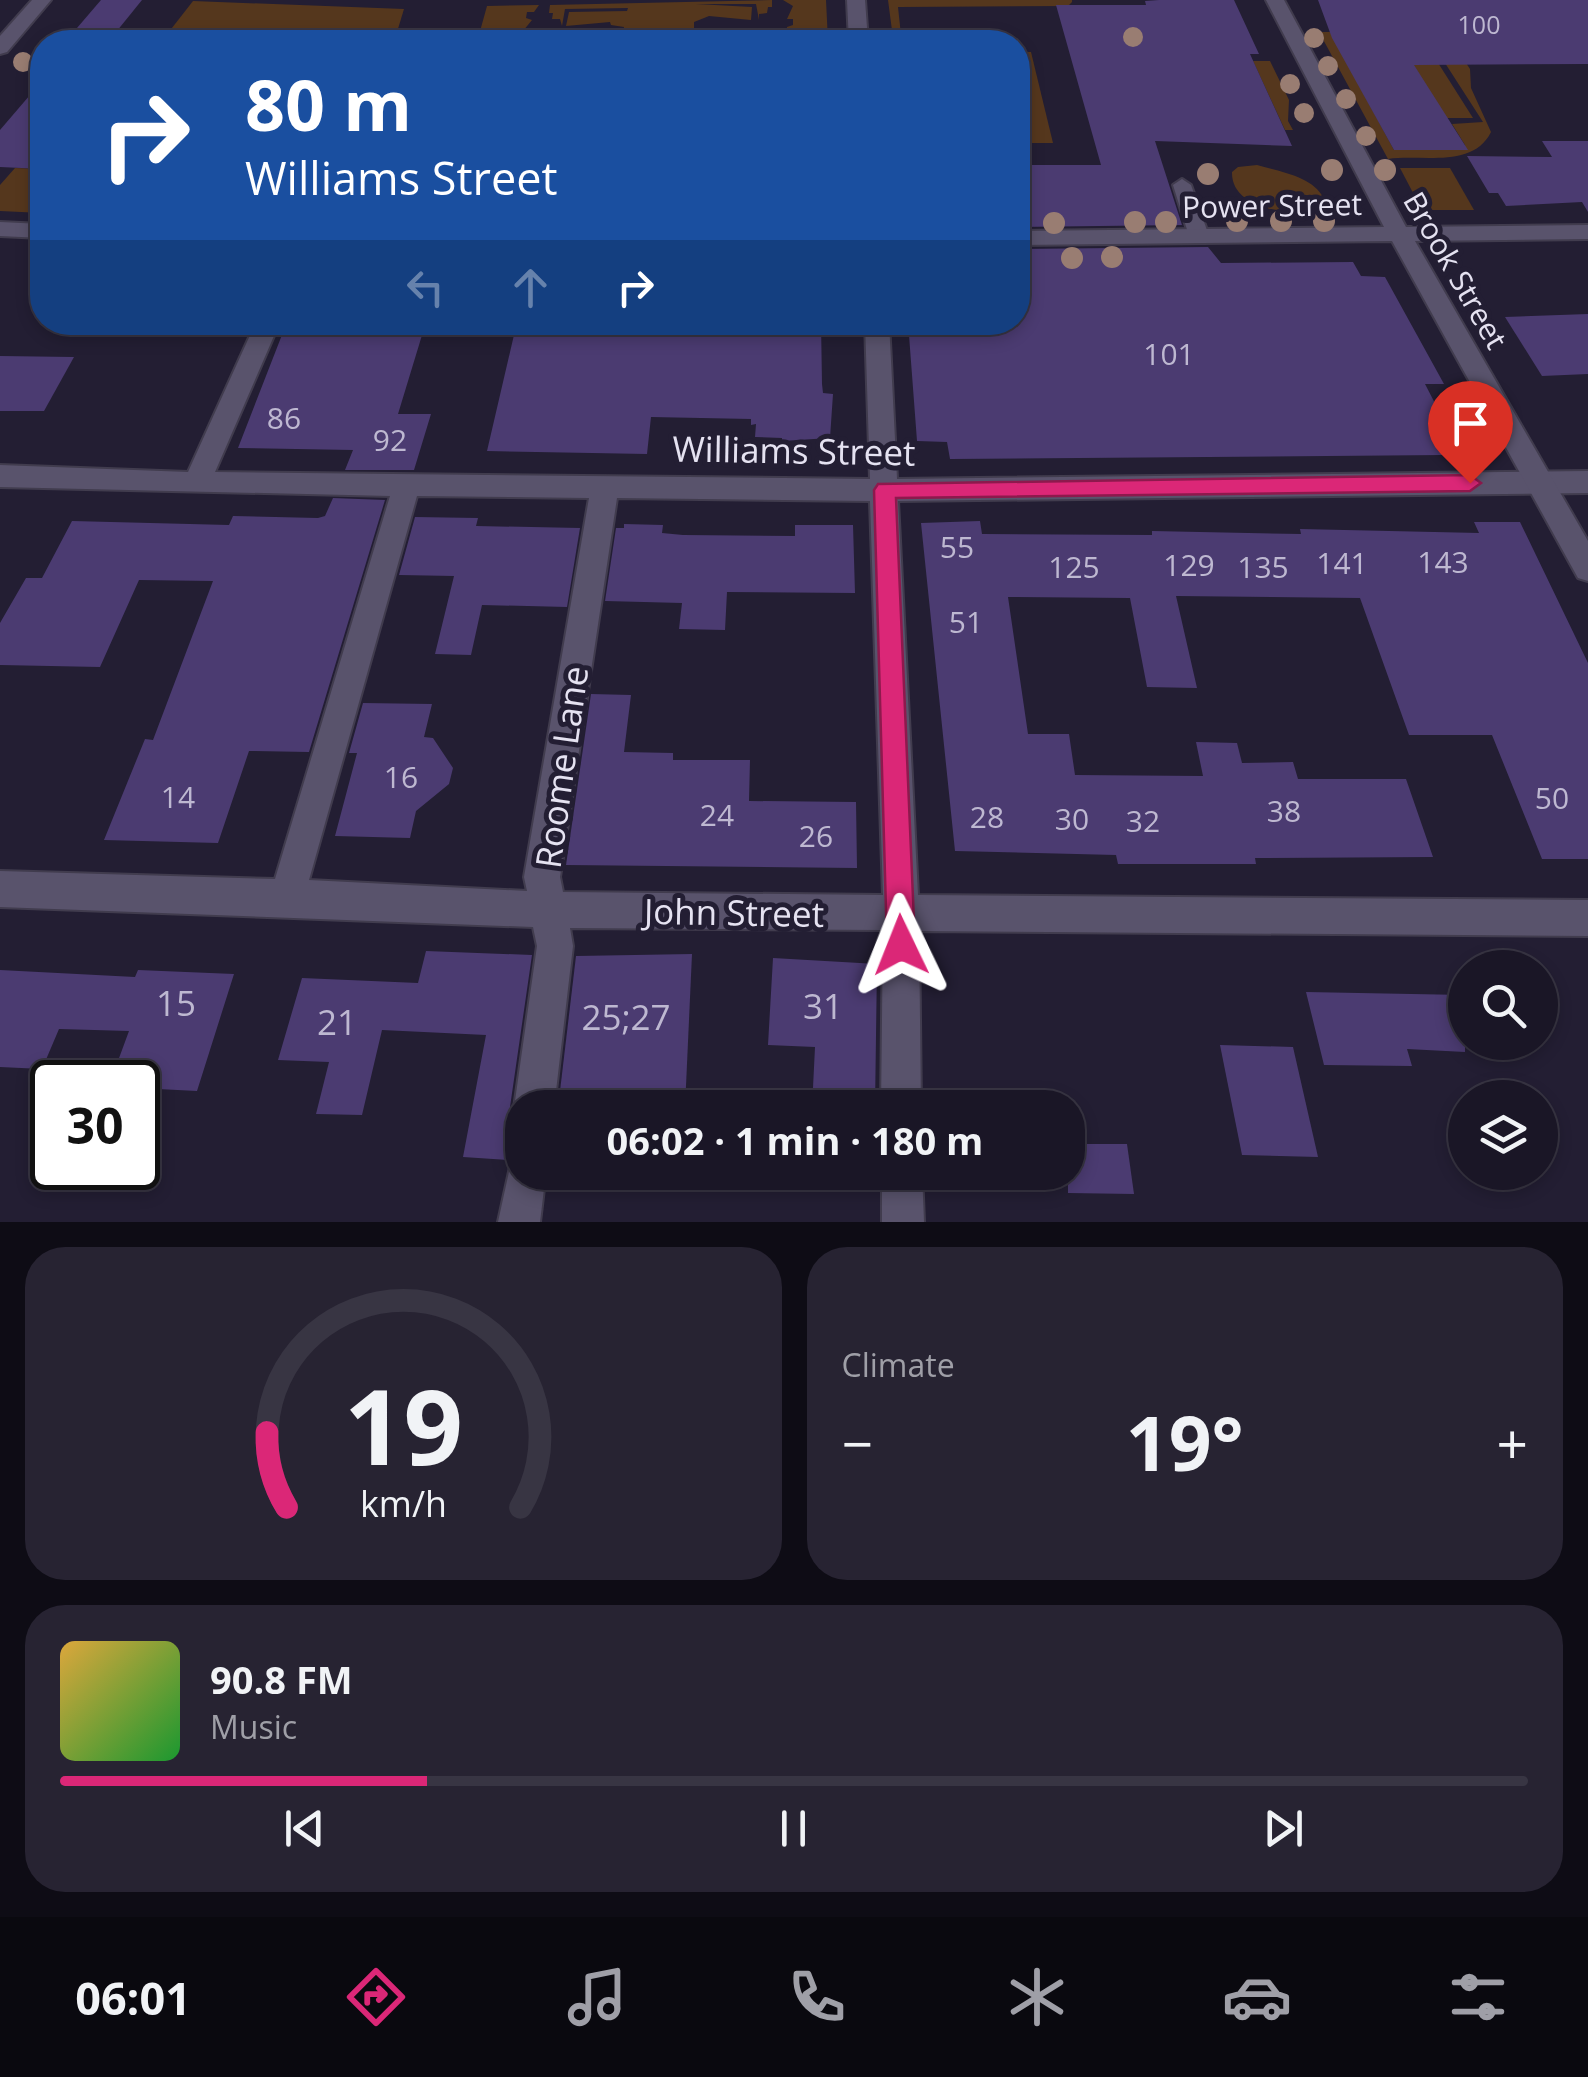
<!DOCTYPE html>
<meta charset="utf-8">
<style>
body{margin:0;font-family:"Open Sans",sans-serif;background:#272332;color:#f1f3f6;height:100vh;display:flex;flex-direction:column;font-size:38px;white-space:nowrap}
*{box-sizing:border-box;margin:0}
p{font-size:32px;color:#9f9fa7}
.icon{flex:none;width:55px;height:55px;fill:none;stroke:currentColor;stroke-width:2;stroke-linecap:round;stroke-linejoin:round}
.map{position:relative;height:1222px;overflow:hidden}
.panel{display:flex;flex-direction:column;gap:25px;padding:25px;background:#0e0c15;flex:1}
.panel>*{flex:none}
.top-card{position:absolute;left:30px;top:30px;width:1000px;height:305px;border-radius:40px;box-shadow:0 5px 15px #0003,0 0 0 2px #383543;background:#1a4fa0;color:#fff;overflow:hidden}
.buttons{position:absolute;left:1448px;top:950px;display:grid;gap:20px}
.buttons a{display:grid;place-items:center;width:110px;height:110px;border-radius:50%;background:#1a1626;box-shadow:0 5px 15px #0003,0 0 0 2px #383543;font-size:50px}
.speed{position:absolute;left:30px;top:1060px;display:flex;gap:20px;font-size:50px;font-weight:700;text-align:center}
.speed>*{display:grid;place-content:center;width:130px;height:130px;border-radius:50%;background:#1a1626;box-shadow:0 5px 15px #0003,0 0 0 2px #383543;line-height:1}
.speed .limit{border:5px solid #111;border-radius:15px;background:#fff;color:#111}
.pin{position:absolute;display:grid;place-items:center;width:85px;height:85px;color:#fff;margin:-102px -42px;border-radius:50% 50% 50% 0;rotate:-45deg;box-shadow:0 0 10px #0007}
.pin .icon{rotate:45deg}
.me{position:absolute;width:110px;margin:-55px;rotate:358deg;stroke-linejoin:round;filter:drop-shadow(0 0 8px #0008)}
.turn{display:flex;align-items:center;gap:35px;height:210px;padding:0 50px;font-size:45px}
.turn .icon{width:130px;height:130px;stroke-width:2.5}
.turn b{display:block;font-size:70px;line-height:85px}
.lanes{display:flex;align-items:center;height:95px;padding:0 50px;background:#0003;justify-content:center;gap:50px;direction:ltr}
.lanes .off{opacity:.35}
.big{font-size:75px;font-weight:700;line-height:1.1}
.panel .widget{flex:1;display:flex;flex-direction:column;justify-content:center;gap:15px;min-width:0;padding:0 35px;border-radius:40px;background:#272332}
.panel .dial{align-items:center;gap:0}
.dial svg{height:260px;overflow:visible;fill:none;stroke:#383543;stroke-width:7;stroke-linecap:round;text-anchor:middle}
.dial text{fill:#f1f3f6;stroke:none}
.song{display:flex;align-items:center;gap:30px}
.cover{width:120px;height:120px;border-radius:15px;background:linear-gradient(135deg,hsl(40 70% 55%),hsl(130 70% 35%))}
.played{height:10px;border-radius:5px;background:linear-gradient(90deg,#db2777 25%,#383543 25%)}
.keys{display:flex;justify-content:space-around;direction:ltr}
.heat{display:flex;justify-content:space-between;align-items:center;font-size:55px;direction:ltr}
.panel .tiles{flex:1;display:grid;gap:25px;grid-template-columns:1fr 1fr}
.widget:last-child{grid-column:span 2}
.trip{position:absolute;left:505px;top:1090px;width:580px;height:100px;border-radius:40px;background:#1a1626;box-shadow:0 5px 15px #0003,0 0 0 2px #383543;font-weight:700;line-height:100px;text-align:center}
.tabs{display:flex;height:160px;justify-content:space-around;align-items:center;background:#0a090f;color:#9f9fa7}
.tabs .icon{width:70px;height:70px}
.tabs .on{color:#db2777}
.tabs b{font-size:45px;color:#f1f3f6}
.map>svg:first-child{display:block}
.green{fill:#55371d}
.building{fill:#4b3b71}
.lines{fill:none;stroke-linecap:round;stroke-linejoin:round}
.lane-casing{stroke:#413c4e;stroke-width:4}
.street-casing{stroke:#413c4e;stroke-width:4}
.secondary-casing{stroke:#413c4e;stroke-width:4}
.lane{fill:#59536c;fill-rule:evenodd}
.street{fill:#59536c;fill-rule:evenodd}
.secondary{fill:#59536c;fill-rule:evenodd}
.tree{fill:#997d72}
.route{fill:#db2777;stroke:#8e194d;stroke-width:2.5}
.labels{text-anchor:middle;dominant-baseline:central;stroke-width:10;stroke-linejoin:round;paint-order:stroke}
.far-number-label{font-size:25px;fill:#beb8d1}
.far-street-label{font-size:30px;fill:#e5e2f1;stroke:#231e33}
.number-label{font-size:30px;fill:#beb8d1}
.street-label{font-size:35px;fill:#e5e2f1;stroke:#231e33}
.near-number-label{font-size:35px;fill:#beb8d1}
</style>
<div class="map">
<svg width="1588" height="1222" viewBox="0 0 1588 1222">
<rect width="100%" height="100%" fill="#231e33"/>
<g class="green">
<polygon points="772,0 772,7 768,7 767,13 759,14 759,20 756,4 696,4 752,7 751,20 709,16 694,22 694,28 709,28 706,35 734,36 730,42 605,42 607,33 623,33 624,27 611,25 610,22 566,26 569,12 627,11 628,8 565,9 562,26 560,19 552,19 553,13 549,13 550,5"/>
<polygon points="783,0 826,0 828,41 812,41 814,34 787,33 787,27 793,25 793,19 787,19 793,6"/>
<polygon points="888,0 1072,0 1072,2 1068,6 898,7 901,35 930,35 931,42 915,42 914,38 893,38"/>
<polygon points="193,1 404,9 394,42 161,42"/>
<polygon points="539,5 534,12 527,12 526,18 532,20 523,31 529,34 528,39 477,42 487,6"/>
<path d="M1436,18L1470,69L1471,88L1491,132C1473,169 1421,154 1388,159L1319,32H1330L1394,150H1447L1465,145L1452,124L1483,122L1445,63Z"/>
<polygon points="1394,36 1421,36 1473,118 1442,118"/>
<polygon points="1018,52 1031,52 1053,143 1018,143"/>
<polygon points="1253,61 1270,61 1289,100 1288,121 1293,130 1285,130"/>
<path d="M1257,165C1280,172 1313,176 1324,199L1321,206C1294,218 1231,210 1232,172L1238,167Z"/>
<polygon points="15,168 42,169 42,213 0,211 0,185"/>
<polygon points="1400,168 1450,168 1474,210 1422,210"/>
</g>
<g class="building">
<polygon points="101,0 142,0 108,42 65,42"/>
<polygon points="1159,0 1234,0 1259,54 1250,54 1292,146 1155,141 1182,225 1018,227 1018,165 1101,165 1056,5 1146,5 1145,1"/>
<polygon points="1318,0 1588,0 1588,64 1414,65 1468,150 1394,150 1332,38"/>
<polygon points="42,81 42,169 0,167 0,130"/>
<polygon points="1542,141 1588,141 1588,212 1582,202 1506,206 1498,193 1489,193 1467,156 1552,157"/>
<polygon points="1208,247 1221,263 1353,262 1361,276 1385,277 1444,384 1425,384 1454,440 1438,440 1444,455 950,459 947,442 917,441 908,322 1018,322 1018,249"/>
<polygon points="1588,314 1588,374 1542,376 1505,317"/>
<polygon points="287,322 426,322 398,414 431,414 414,470 345,470 353,450 238,448"/>
<polygon points="517,322 821,322 822,384 823,393 833,394 830,438 782,441 782,438 755,437 756,424 751,425 751,419 651,417 647,454 487,451"/>
<polygon points="0,356 74,357 44,411 0,411"/>
<polygon points="333,498 385,500 309,752 249,751 218,843 104,840 145,739 153,740 213,581 139,580 100,667 0,665 0,623 26,578 42,578 72,521 229,525 233,516 318,518 325,516"/>
<polygon points="415,517 478,518 476,526 580,528 567,607 482,605 471,655 435,654 454,576 399,575"/>
<polygon points="980,521 982,534 1152,535 1152,531 1301,534 1300,529 1479,533 1474,522 1520,522 1588,663 1588,859 1542,859 1492,735 1409,735 1360,598 1176,596 1197,688 1147,687 1130,598 1008,597 1028,734 1069,734 1075,775 1203,776 1196,742 1237,743 1242,763 1293,762 1298,779 1406,779 1433,857 1255,858 1256,864 1118,864 1116,855 955,851 921,523"/>
<polygon points="624,524 663,525 662,533 683,535 795,536 795,525 853,525 855,593 727,592 725,630 679,629 682,603 605,601 616,528 624,528"/>
<polygon points="591,694 631,695 624,752 673,753 673,760 750,760 749,801 856,802 857,868 566,865"/>
<polygon points="363,703 432,704 424,737 433,738 453,768 449,784 416,811 410,838 335,836 357,753 349,753"/>
<polygon points="426,951 532,955 510,1107 516,1119 508,1160 463,1157 486,1035 382,1030 362,1115 316,1114 329,1062 278,1060 302,978 418,983"/>
<polygon points="692,954 685,1108 558,1108 576,956"/>
<polygon points="773,958 877,964 875,1108 812,1108 815,1047 768,1045"/>
<polygon points="0,970 135,977 138,970 234,974 197,1091 138,1088 144,1070 115,1069 129,1031 59,1029 42,1069 0,1067"/>
<polygon points="1306,992 1465,995 1465,1052 1407,1049 1412,1066 1324,1065"/>
<polygon points="1220,1045 1293,1047 1318,1157 1242,1155"/>
<polygon points="1068,1144 1127,1144 1134,1194 1068,1193"/>
</g>
<g class="lines">
<defs>
<polygon id="lane" points="1182,179 1191,185 1209,236 1206,240 1192,240 1189,236 1173,185"/>
<g id="street">
<polygon points="32,0 51,0 7,52 0,54 0,36"/>
<path d="M256,322H280L215,472L870,479L865,322H889L897,479L1588,471V493L898,501L918,895L1588,900V936L919,931L921,1108H881L883,930L570,928L573,946L554,1108H522V1123L514,1108L537,946L533,927L0,907V871L275,879L390,496L0,487V465L188,472ZM417,496L589,498L524,877L527,891L309,880ZM617,498L870,501L883,895L563,892L560,877Z"/>
<polygon points="522,1153 522,1172 546,1172 540,1222 498,1222 512,1158"/>
<polygon points="882,1172 922,1172 924,1222 882,1222"/>
</g>
<g id="secondary">
<polygon points="847,0 865,0 868,42 849,42"/>
<polygon points="1266,0 1284,0 1406,227 1588,225 1588,239 1415,241 1588,541 1588,581 1578,578 1392,241 1018,245 1018,231 1384,227"/>
<polygon points="0,222 42,224 42,238 0,236"/>
</g>
</defs>
<use href="#lane" class="lane-casing"/>
<use href="#street" class="street-casing"/>
<use href="#secondary" class="secondary-casing"/>
<use href="#lane" class="lane"/>
<use href="#street" class="street"/>
<use href="#secondary" class="secondary"/>
</g>
<g class="tree">
<circle cx="1133" cy="37" r="10"/>
<circle cx="1314" cy="38" r="10"/>
<circle cx="23" cy="62" r="10"/>
<circle cx="1328" cy="66" r="10"/>
<circle cx="1290" cy="84" r="10"/>
<circle cx="1346" cy="99" r="10"/>
<circle cx="1304" cy="113" r="10"/>
<circle cx="1366" cy="136" r="10"/>
<circle cx="1332" cy="170" r="11"/>
<circle cx="1385" cy="170" r="11"/>
<circle cx="1208" cy="174" r="11"/>
<circle cx="1237" cy="221" r="11"/>
<circle cx="1281" cy="221" r="11"/>
<circle cx="1324" cy="221" r="11"/>
<circle cx="1135" cy="222" r="11"/>
<circle cx="1166" cy="222" r="11"/>
<circle cx="1054" cy="223" r="11"/>
<circle cx="1112" cy="257" r="11"/>
<circle cx="1072" cy="258" r="11"/>
</g>
<polygon class="route" points="1470,475 1481,483 1470,491 896,498 915,945 911,954 901,959 891,954 887,945 874,490 878,484"/>
<g class="labels">
<g class="far-number-label">
<text x="1479" y="24">100</text>
</g>
<g class="far-street-label">
<text transform="translate(1272 205) rotate(-1)">Power Street</text>
<text transform="translate(1456 270) rotate(60)">Brook Street</text>
</g>
<g class="number-label">
<text x="1169" y="353">101</text>
<text x="284" y="417">86</text>
<text x="390" y="439">92</text>
<text x="957" y="546">55</text>
<text x="1443" y="561">143</text>
<text x="1342" y="562">141</text>
<text x="1189" y="564">129</text>
<text x="1074" y="566">125</text>
<text x="1263" y="566">135</text>
<text x="966" y="621">51</text>
<text x="401" y="776">16</text>
<text x="178" y="796">14</text>
<text x="1552" y="797">50</text>
<text x="1284" y="810">38</text>
<text x="717" y="814">24</text>
<text x="987" y="816">28</text>
<text x="1072" y="818">30</text>
<text x="1143" y="820">32</text>
<text x="816" y="835">26</text>
</g>
<g class="street-label">
<text transform="translate(794 450) rotate(1)">Williams Street</text>
<text transform="translate(561 767) rotate(-82)">Roome Lane</text>
<text transform="translate(734 912) rotate(1)">John Street</text>
</g>
<g class="near-number-label">
<text x="176" y="1002">15</text>
<text x="823" y="1005">31</text>
<text x="626" y="1016">25;27</text>
<text x="337" y="1021">21</text>
</g>
</g>
</svg>
<div class="buttons">
<a><svg class="icon" aria-label="search" viewBox="0 0 24 24"><circle cx="10" cy="10" r="6"/><path d="M15 15l6 6"/></svg></a>
<a><svg class="icon" aria-label="layers" viewBox="0 0 24 24"><path d="M12 4l9 5-9 5-9-5zM3 14l9 5 9-5"/></svg></a>
</div>
<div class="speed"><div class="limit">30</div></div>
<div class="pin" style="left:1470px;top:483px;background:#d93025"><svg class="icon" aria-label="arrive" viewBox="0 0 24 24"><path d="M6 21V4h12l-3 4 3 4H6"/></svg></div>
<svg class="me" style="left:901px;top:945px" viewBox="-20 -20 40 40"><path d="M0-17L14 15 0 8-14 15z" fill="#db2777" stroke="#fff" stroke-width="4"/></svg>
<div class="trip">06:02 · 1 min · 180 m</div>
<div class="top-card">
<div class="turn"><svg class="icon" aria-label="right" viewBox="0 0 24 24"><path d="M7 20v-9h11M14 6l5 5-5 5"/></svg><div><b>80 m</b>Williams Street</div></div>
<div class="lanes"><svg class="icon off" aria-label="left" viewBox="0 0 24 24"><path d="M17 20v-9H6M10 6l-5 5 5 5"/></svg><svg class="icon off" aria-label="ahead" viewBox="0 0 24 24"><path d="M12 20V5M6 11l6-6 6 6"/></svg><svg class="icon" aria-label="right" viewBox="0 0 24 24"><path d="M7 20v-9h11M14 6l5 5-5 5"/></svg></div>
</div>
</div>
<section class="panel">
<div class="tiles">
<div class="widget dial"><svg viewBox="0 0 100 80">
<path d="M14 69A42 42 0 1 1 86 69"/>
<path d="M14 69A42 42 0 0 1 8 46" stroke="#db2777"/>
<text x="50" y="56" font-size="32" font-weight="700">19</text>
<text x="50" y="72" font-size="11">km/h</text>
</svg></div>
<div class="widget"><p>Climate</p>
<div class="heat"><a>−</a><b class="big">19°</b><a>+</a></div>
</div>
<div class="widget">
<div class="song"><i class="cover"></i><div><b>90.8 FM</b><p>Music</p></div></div>
<div class="played"></div>
<div class="keys"><svg class="icon" aria-label="previous" viewBox="0 0 24 24"><path d="M18 5L8 12l10 7zM5 5v14"/></svg><svg class="icon" aria-label="pause" viewBox="0 0 24 24"><path d="M8 5v14M16 5v14"/></svg><svg class="icon" aria-label="next" viewBox="0 0 24 24"><path d="M6 5l10 7-10 7zM19 5v14"/></svg></div>
</div>
</div>
</section>
<nav class="tabs">
<b>06:01</b>
<svg class="icon on" aria-label="directions" viewBox="0 0 24 24"><path d="M12 3l9 9-9 9-9-9zM9 14v-3h6M13 9l2 2-2 2"/></svg>
<svg class="icon" aria-label="music" viewBox="0 0 24 24"><path d="M9 18V5l10-2v13"/><circle cx="6" cy="18" r="3"/><circle cx="16" cy="16" r="3"/></svg>
<svg class="icon" aria-label="phone" viewBox="0 0 24 24"><path d="M5 4h4l2 5-3 2q2 4 5 5l2-3 5 2v4C11 20 4 13 5 4z"/></svg>
<svg class="icon" aria-label="climate" viewBox="0 0 24 24"><path d="M12 3v18M4 7l16 10M4 17L20 7"/></svg>
<svg class="icon" aria-label="car" viewBox="0 0 24 24"><path d="M5 17H2v-5l4-1 3-4h7l3 4 3 1v5h-3M9 17h6M6 11h13"/><circle cx="7" cy="17" r="2"/><circle cx="17" cy="17" r="2"/></svg>
<svg class="icon" aria-label="filters" viewBox="0 0 24 24"><path d="M4 7h16M4 17h16"/><circle cx="9" cy="7" r="2"/><circle cx="15" cy="17" r="2"/></svg>
</nav>
